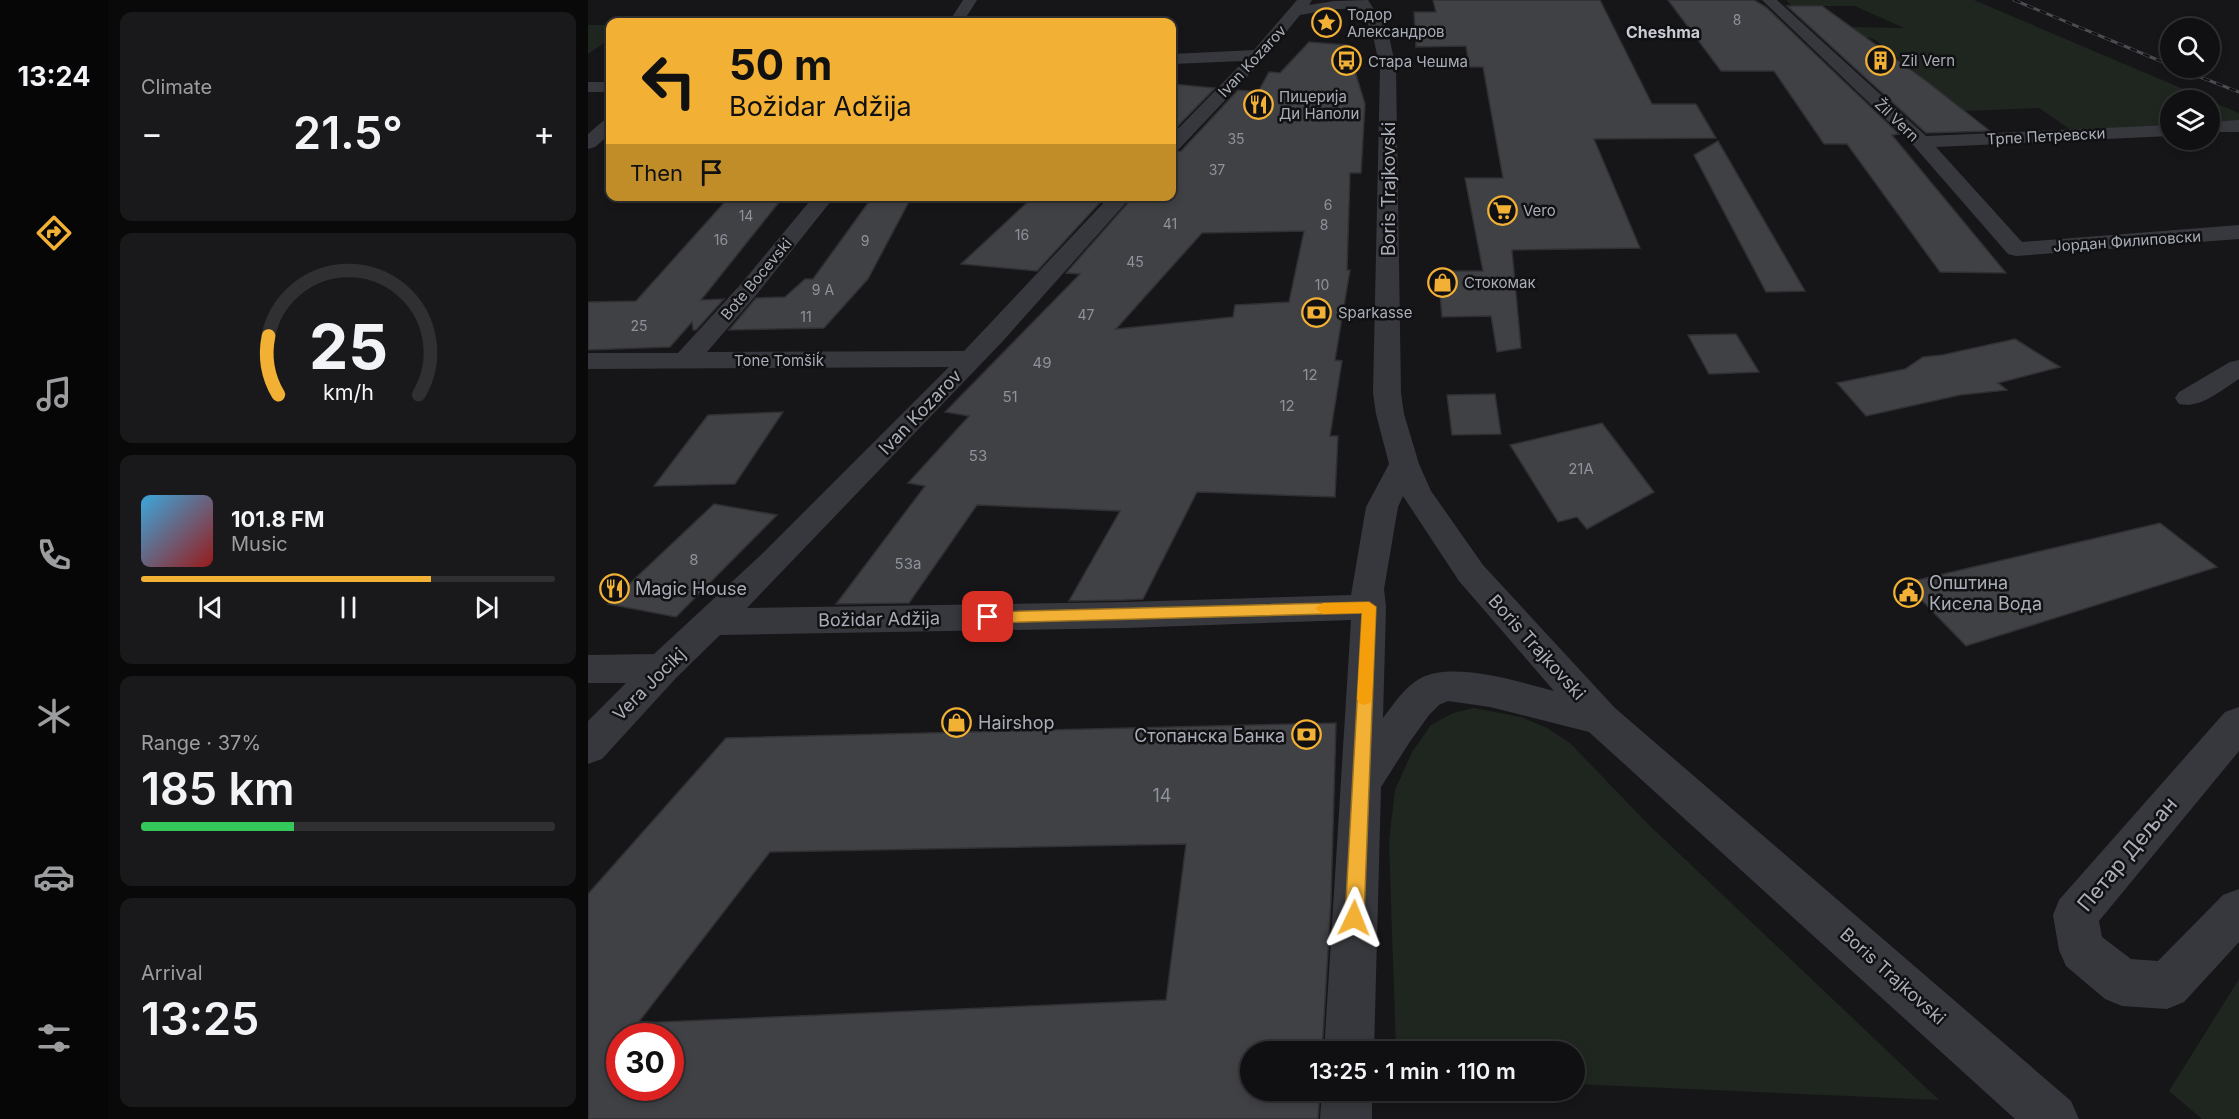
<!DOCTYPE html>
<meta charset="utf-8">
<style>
body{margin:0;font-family:Inter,sans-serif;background:#19191b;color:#f1f3f6;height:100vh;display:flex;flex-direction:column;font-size:22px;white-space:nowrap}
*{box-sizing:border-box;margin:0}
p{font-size:20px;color:#9c9d9f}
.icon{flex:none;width:33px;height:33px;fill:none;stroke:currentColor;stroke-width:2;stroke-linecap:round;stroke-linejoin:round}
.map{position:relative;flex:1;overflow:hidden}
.panel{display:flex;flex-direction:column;gap:12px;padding:12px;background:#09090a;width:480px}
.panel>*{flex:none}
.top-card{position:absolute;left:18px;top:18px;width:570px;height:183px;border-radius:12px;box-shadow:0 3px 9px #0003,0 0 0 2px #303032;background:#f2b134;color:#111;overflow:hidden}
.buttons{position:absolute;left:1572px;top:18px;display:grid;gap:12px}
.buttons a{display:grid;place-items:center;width:60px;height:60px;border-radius:50%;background:#101012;box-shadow:0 3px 9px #0003,0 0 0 2px #303032;font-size:30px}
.speed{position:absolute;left:18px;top:1023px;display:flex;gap:12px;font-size:30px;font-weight:700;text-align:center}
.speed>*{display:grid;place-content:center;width:78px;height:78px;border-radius:50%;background:#101012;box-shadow:0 3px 9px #0003,0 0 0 2px #303032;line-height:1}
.speed .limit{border:9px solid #d22;background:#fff;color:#111}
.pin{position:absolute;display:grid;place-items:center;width:51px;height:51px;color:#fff;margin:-26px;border-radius:12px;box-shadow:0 3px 9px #0006}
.me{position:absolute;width:66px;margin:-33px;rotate:2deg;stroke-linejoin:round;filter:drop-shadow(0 0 4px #0008)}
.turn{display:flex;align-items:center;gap:21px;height:126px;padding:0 24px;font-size:27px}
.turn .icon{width:78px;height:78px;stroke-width:2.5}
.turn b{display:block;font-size:42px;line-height:51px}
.then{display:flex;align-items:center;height:57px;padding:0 24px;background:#0003;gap:12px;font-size:22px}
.big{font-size:45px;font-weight:600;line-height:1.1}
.panel .widget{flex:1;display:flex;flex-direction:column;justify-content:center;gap:9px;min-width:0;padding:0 21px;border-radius:12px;background:#19191b}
.panel .dial{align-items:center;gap:0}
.dial svg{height:156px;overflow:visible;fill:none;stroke:#303032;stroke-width:7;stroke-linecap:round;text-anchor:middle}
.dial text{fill:#f1f3f6;stroke:none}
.song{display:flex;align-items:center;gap:18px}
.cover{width:72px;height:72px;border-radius:9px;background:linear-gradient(135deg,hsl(200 70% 55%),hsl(0 70% 35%))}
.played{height:6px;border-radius:3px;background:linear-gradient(90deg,#f2b134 70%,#303032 70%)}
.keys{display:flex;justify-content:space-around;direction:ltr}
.heat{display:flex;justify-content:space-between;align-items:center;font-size:33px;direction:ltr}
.charge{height:9px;border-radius:4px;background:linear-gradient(90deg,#34c759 37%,#303032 0)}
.trip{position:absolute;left:652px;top:1041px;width:345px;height:60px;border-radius:30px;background:#101012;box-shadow:0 3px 9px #0003,0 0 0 2px #303032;font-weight:600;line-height:60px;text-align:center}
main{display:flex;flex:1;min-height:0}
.tabs{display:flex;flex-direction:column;width:108px;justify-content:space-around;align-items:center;background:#060607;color:#9c9d9f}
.tabs .icon{width:42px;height:42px}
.tabs .active{color:#f2b134}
.tabs b{font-size:27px;color:#f1f3f6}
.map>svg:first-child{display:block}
.green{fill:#1e261f}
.building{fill:#404145;stroke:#303034;stroke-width:1.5;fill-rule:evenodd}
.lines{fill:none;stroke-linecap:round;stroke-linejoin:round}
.minor{fill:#37383d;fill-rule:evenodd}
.rail-casing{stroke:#4a4c52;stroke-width:3}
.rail{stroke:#111113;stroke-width:2;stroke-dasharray:7;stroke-linecap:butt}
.route{fill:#f2b134;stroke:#9d7322;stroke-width:1.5}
.slow{fill:#f59e0b}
.labels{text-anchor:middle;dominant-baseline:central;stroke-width:5;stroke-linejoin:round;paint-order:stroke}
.far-number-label{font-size:14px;fill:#8e929b}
.far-poi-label{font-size:15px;fill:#a8adb8;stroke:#111113;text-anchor:start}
.far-street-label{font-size:15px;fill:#a8adb8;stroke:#111113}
.number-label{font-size:15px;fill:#8e929b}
.far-neighbourhood-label{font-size:16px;font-weight:bold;fill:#c9ccd4;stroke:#111113}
.street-label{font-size:18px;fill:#a8adb8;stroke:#111113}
.poi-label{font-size:18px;fill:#a8adb8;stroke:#111113;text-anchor:start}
.near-number-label{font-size:18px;fill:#8e929b}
.near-street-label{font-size:21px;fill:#a8adb8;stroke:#111113}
</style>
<main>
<nav class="tabs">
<b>13:24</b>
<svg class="icon active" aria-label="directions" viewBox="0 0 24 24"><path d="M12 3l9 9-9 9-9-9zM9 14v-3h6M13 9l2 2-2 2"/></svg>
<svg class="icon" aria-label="music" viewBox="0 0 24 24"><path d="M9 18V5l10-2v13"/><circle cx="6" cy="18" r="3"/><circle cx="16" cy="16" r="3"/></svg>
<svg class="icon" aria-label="phone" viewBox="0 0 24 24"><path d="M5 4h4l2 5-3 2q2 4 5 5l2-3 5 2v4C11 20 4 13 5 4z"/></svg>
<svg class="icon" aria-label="climate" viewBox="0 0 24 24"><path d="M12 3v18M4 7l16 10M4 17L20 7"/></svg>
<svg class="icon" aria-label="car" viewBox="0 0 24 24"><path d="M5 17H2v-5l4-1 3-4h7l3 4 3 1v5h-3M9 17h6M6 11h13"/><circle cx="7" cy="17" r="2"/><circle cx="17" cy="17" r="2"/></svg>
<svg class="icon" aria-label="filters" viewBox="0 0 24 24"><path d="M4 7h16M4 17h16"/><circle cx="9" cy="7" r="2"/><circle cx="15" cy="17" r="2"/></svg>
</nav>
<section class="panel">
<div class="widget"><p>Climate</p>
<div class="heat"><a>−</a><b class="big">21.5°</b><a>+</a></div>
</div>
<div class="widget dial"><svg viewBox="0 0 100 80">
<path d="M14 69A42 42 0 1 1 86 69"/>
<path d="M14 69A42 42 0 0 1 9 39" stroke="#f2b134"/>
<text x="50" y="56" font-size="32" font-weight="700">25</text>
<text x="50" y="72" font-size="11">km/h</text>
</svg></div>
<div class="widget">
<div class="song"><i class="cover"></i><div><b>101.8 FM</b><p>Music</p></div></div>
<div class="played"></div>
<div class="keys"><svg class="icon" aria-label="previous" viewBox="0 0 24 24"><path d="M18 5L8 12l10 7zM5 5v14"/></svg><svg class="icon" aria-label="pause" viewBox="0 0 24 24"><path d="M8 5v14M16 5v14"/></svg><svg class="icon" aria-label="next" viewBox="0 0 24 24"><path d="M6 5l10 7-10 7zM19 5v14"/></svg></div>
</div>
<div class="widget"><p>Range · 37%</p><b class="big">185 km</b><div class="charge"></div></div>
<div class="widget"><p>Arrival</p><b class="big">13:25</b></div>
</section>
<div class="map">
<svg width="1651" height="1119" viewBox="0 0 1651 1119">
<rect width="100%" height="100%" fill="#161618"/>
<g class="green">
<polygon points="1198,0 1386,0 1621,100 1582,100 1582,130 1489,134 1451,108 1327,113 1337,80 1286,39 1277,37 1263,27 1316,28 1267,6 1204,6"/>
<polygon points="0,25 22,25 22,39 0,54"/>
<polygon points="1622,101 1651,113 1651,126 1622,127"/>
<polygon points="886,708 933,717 959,728 982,743 1060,824 1351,1100 987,1084 987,1052 808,1051 801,841 807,790 824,752 843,725 865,713"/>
<polygon points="1651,979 1651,1119 1614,1119 1581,1091"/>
</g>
<g class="building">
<polygon points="845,0 1012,0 1064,104 1108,104 1128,138 1006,139 1052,248 924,250 933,348 909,352 903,316 854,317 850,271 895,271 877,178 915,178 895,67 881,67 878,46 828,47 826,12 848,12"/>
<polygon points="1080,0 1166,0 1178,7 1311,134 1304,135 1418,273 1352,272 1259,144 1236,144 1186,71 1133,71"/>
<polygon points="1199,6 1234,6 1337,80 1402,131 1338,133"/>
<path d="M721,42L759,45L777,104L773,173H762L759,270H762L747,360L754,361L742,436H750L747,497L609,492L555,599L537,600L481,601L532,511L389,505L321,603L248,604L337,486L320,483L381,416L357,412L492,274L478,273L546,196H584V153L593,151L650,90L670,92L681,72L692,73ZM716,231L701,302L647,305L645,317L528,329L614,233Z"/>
<polygon points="584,84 627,88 584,132"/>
<polygon points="1130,141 1217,291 1178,292 1106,155"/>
<polygon points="142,196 196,196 113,300 136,299 108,330 105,330 104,322 82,347 0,350 0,302 48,301"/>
<polygon points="285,196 324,196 280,279 236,328 141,330 168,298 197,297 217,279 225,279"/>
<polygon points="446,196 518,196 449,271 373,264"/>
<polygon points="1148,334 1171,372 1121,374 1100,335"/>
<polygon points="1427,339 1472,367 1410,383 1419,390 1372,395 1278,416 1249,383 1317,369 1335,357 1354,355"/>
<polygon points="907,394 913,434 864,435 859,395"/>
<polygon points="195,412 147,484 66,486 120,415"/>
<polygon points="1014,423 1066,492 999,529 989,517 970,522 922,445"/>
<polygon points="126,504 189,515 88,617 20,604"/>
<polygon points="1572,523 1629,567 1378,646 1317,583"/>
<path d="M748,723L743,900L734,1052H663V1090H732L730,1119H0V894L138,738ZM598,844L578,1000L50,1023L182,852ZM32,1036H82V1088H32Z"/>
</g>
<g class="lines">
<g class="minor">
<polygon points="375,0 389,0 375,22 361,22"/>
<path d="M709,0H724L721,5L746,1L780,0L800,31L808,69L813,393L816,414L831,464L843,491L895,565L1027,708L1483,1101L1491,1119H1427L1001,732L902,707L860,701L851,705L841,715L821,743L793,787L786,1052H736L763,620L537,628L132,635L88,678L14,759L0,764V721L38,683H0V655L66,654L175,553L361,367L0,369V353H90L153,284L226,196H247L169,294L119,352L376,351L522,196H544L414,342L159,608L537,602L763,595L778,507L801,464L788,414L785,393L792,69L784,31L771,9H746L712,15L677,58L591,149L584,151V135L656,61L584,64V54L666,50ZM815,496L871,581L966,691C931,682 867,661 833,678C817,686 806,704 795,718L798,607L796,589L810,507Z"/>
<polygon points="1174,0 1189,0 1338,136 1582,125 1582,136 1348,147 1434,242 1651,225 1651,239 1428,256 1420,254 1326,146"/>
<rect x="0" y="82" width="22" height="10"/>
<polygon points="22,119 22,134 7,147 0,149 0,134 15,121"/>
<polygon points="1651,120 1651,132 1622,132 1622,122"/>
<path d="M1651,360V379C1633,390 1613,409 1591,404L1587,398L1591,392L1642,362Z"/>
<polygon points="1651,707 1651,751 1511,921 1514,937 1543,959 1570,961 1635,895 1651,889 1651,942 1596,1002 1579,1009 1534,1006 1517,999 1478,966 1471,950 1465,915 1471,900 1637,712"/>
<polygon points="734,1090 784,1090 784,1119 732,1119"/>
</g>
<defs>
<g id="rail">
<polyline points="1426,0 1582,65"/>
<polyline points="1589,68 1651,92"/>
</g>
</defs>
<use href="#rail" class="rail-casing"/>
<use href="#rail" class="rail"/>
</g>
<polygon class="route" points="781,602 788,607 776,918 773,925 766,927 760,925 757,918 774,613 400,623 392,617 400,612"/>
<polygon class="slow" points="781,602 788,607 784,699 782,703 776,705 771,703 769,699 774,613 735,614 727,608 735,603"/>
<defs>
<symbol id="sight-ring" viewBox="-11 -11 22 22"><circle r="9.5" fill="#111113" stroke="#f2b134" stroke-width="1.5"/><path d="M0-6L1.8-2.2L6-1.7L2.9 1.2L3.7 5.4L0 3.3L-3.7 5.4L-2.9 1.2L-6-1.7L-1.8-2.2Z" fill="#f2b134"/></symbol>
<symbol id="building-ring" viewBox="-11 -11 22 22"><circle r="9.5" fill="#111113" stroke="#f2b134" stroke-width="1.5"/><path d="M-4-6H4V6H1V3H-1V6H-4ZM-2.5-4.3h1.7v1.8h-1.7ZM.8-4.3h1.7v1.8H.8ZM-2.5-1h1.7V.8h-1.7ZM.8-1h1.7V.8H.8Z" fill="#f2b134"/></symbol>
<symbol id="bus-ring" viewBox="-11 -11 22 22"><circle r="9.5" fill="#111113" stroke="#f2b134" stroke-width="1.5"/><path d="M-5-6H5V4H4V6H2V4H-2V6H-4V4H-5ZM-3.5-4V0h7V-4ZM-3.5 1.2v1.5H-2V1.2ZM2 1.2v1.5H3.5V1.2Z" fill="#f2b134"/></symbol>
<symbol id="restaurant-ring" viewBox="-11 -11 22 22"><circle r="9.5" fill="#111113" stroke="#f2b134" stroke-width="1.5"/><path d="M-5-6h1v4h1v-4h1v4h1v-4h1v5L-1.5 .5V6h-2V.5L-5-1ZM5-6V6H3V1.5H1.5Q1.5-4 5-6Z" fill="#f2b134"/></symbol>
<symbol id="supermarket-ring" viewBox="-11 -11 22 22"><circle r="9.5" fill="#111113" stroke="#f2b134" stroke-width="1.5"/><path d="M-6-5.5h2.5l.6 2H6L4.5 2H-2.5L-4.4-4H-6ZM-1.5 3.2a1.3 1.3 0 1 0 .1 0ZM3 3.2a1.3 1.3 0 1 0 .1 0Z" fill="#f2b134"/></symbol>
<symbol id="shop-ring" viewBox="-11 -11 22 22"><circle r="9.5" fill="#111113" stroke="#f2b134" stroke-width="1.5"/><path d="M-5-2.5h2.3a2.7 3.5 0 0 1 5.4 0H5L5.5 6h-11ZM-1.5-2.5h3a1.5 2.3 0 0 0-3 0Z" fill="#f2b134"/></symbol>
<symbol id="bank-ring" viewBox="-11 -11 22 22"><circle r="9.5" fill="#111113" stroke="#f2b134" stroke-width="1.5"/><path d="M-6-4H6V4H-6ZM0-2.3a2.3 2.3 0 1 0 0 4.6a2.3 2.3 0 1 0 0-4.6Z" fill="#f2b134"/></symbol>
<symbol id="civic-ring" viewBox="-11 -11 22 22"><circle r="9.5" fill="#111113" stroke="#f2b134" stroke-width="1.5"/><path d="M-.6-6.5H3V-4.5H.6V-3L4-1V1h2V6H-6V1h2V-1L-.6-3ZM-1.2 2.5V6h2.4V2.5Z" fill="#f2b134"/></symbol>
</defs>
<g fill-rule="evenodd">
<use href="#sight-ring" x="722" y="6" width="33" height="33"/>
<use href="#building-ring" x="1276" y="44" width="33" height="33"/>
<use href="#bus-ring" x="742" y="44" width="33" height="33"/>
<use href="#restaurant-ring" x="654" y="88" width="33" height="33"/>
<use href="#supermarket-ring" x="898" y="194" width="33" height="33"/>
<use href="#shop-ring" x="838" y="266" width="33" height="33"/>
<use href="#bank-ring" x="712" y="296" width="33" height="33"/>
<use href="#restaurant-ring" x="10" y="572" width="33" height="33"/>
<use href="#civic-ring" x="1304" y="576" width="33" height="33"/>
<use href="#shop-ring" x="352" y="706" width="33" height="33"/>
<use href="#bank-ring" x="702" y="718" width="33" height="33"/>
</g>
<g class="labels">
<g class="far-number-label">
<text x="1149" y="19">8</text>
<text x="648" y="138">35</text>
<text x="629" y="169">37</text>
<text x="740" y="204">6</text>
<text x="158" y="215">14</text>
<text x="582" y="223">41</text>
<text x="736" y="224">8</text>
<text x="434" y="234">16</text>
<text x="133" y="239">16</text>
<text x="277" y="240">9</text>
<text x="547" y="261">45</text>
<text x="734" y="284">10</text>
<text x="235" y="289">9 А</text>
<text x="498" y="314">47</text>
<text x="218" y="316">11</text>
<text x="51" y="325">25</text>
</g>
<g class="far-poi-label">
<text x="759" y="14">Тодор<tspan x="759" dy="17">Александров</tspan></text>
<text x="1313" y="60">Zil Vern</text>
<text x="780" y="61">Стара Чешма</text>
<text x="691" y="96">Пицерија<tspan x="691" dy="17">Ди Наполи</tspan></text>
<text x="935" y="210">Vero</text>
<text x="876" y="282">Стокомак</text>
<text x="750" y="312">Sparkasse</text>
</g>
<g class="far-street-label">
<text transform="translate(664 61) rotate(-47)">Ivan Kozarov</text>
<text transform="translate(1309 120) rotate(44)">Žil Vern</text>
<text transform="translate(1458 136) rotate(-3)">Трпе Петревски</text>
<text transform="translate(1539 241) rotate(-4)">Јордан Филиповски</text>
<text transform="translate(168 279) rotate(-50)">Bote Bocevski</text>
<text x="191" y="360">Tone Tomšiḱ</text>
</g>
<g class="number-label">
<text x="454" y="362">49</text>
<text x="722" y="374">12</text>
<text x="422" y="396">51</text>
<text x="699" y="405">12</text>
<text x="390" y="455">53</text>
<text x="993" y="468">21A</text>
<text x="106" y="559">8</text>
<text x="320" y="563">53а</text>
</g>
<g class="far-neighbourhood-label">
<text x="1075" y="32">Cheshma</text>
</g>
<g class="street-label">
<text transform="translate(800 189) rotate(-90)">Boris Trajkovski</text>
<text transform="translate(332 412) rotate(-46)">Ivan Kozarov</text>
<text transform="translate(291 619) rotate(-1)">Božidar Adžija</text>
<text transform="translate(949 647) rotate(48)">Boris Trajkovski</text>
<text transform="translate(61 684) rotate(-45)">Vera Jocikj</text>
<text transform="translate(1305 976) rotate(42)">Boris Trajkovski</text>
</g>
<g class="poi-label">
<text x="1341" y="582">Општина<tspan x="1341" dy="21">Кисела Вода</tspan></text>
<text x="47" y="588">Magic House</text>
<text x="390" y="722">Hairshop</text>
<text x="697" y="735" text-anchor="end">Стопанска Банка</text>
</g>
<g class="near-number-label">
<text x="574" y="795">14</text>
</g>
<g class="near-street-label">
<text transform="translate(1539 854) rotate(-50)">Петар Дељан</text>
</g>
</g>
</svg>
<div class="buttons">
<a><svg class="icon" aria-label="search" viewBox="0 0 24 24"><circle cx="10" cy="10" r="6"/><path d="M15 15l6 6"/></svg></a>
<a><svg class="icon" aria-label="layers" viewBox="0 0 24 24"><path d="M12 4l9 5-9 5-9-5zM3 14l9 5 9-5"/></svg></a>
</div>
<div class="speed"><div class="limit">30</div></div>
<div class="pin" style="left:400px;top:617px;background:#d93025"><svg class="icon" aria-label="arrive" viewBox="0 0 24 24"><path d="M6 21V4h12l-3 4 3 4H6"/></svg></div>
<svg class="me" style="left:766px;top:918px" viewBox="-20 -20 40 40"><path d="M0-17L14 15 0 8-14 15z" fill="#f2b134" stroke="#fff" stroke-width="4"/></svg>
<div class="trip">13:25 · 1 min · 110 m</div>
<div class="top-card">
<div class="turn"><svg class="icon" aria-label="left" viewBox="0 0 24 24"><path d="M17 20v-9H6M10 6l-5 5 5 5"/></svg><div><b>50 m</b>Božidar Adžija</div></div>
<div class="then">Then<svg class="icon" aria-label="arrive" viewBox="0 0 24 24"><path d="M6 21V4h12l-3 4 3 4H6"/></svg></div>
</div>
</div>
</main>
